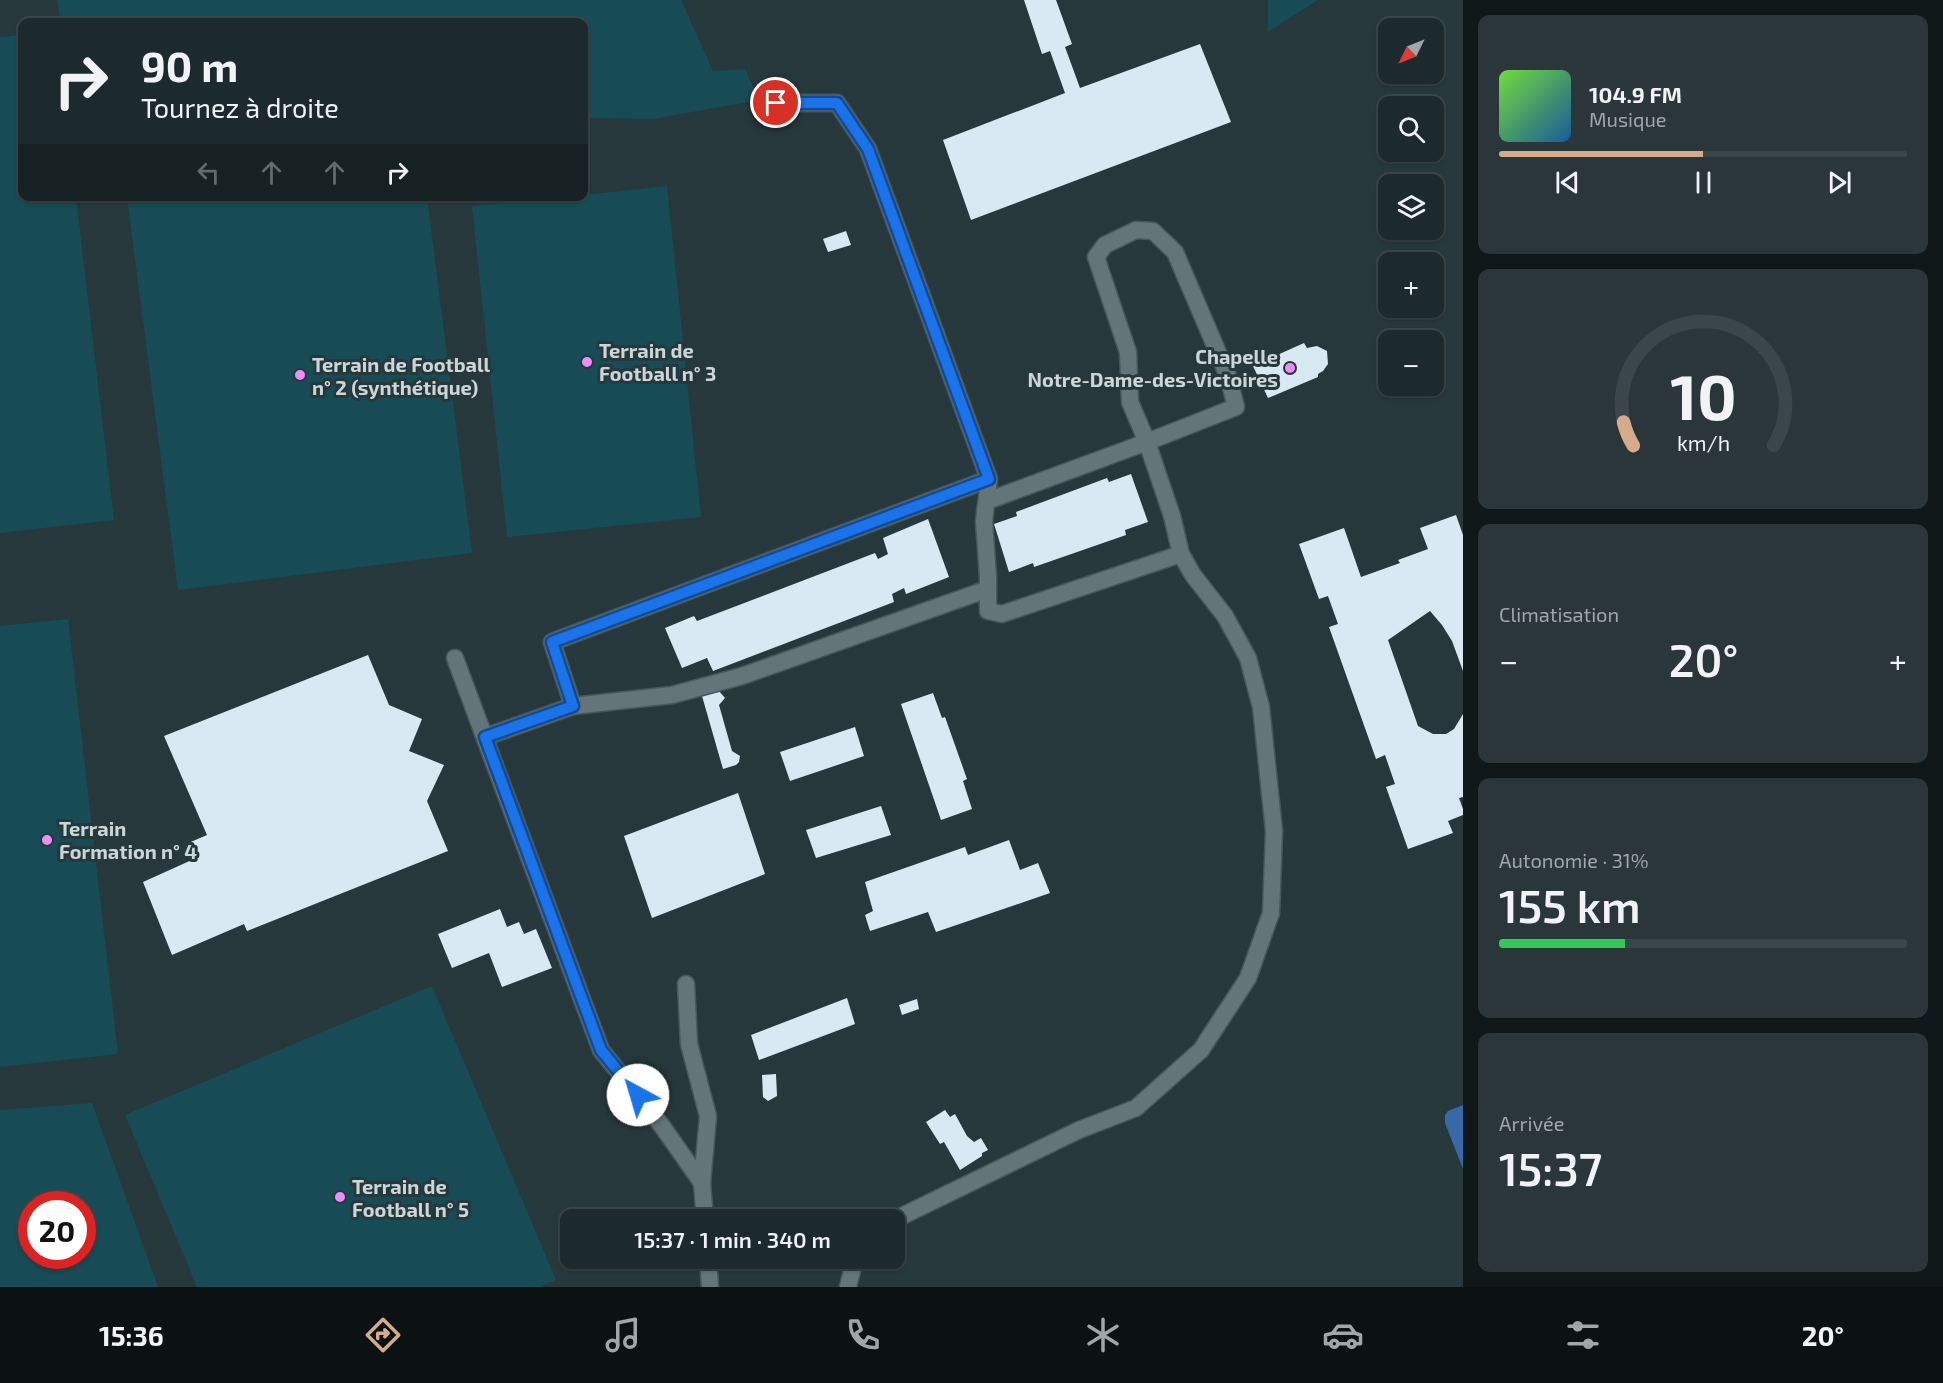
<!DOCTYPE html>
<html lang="fr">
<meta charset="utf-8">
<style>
body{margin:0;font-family:"Exo 2",sans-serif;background:#2a3639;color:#f1f3f6;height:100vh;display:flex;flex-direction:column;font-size:22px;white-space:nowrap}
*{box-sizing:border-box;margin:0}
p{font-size:20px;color:#a0a7aa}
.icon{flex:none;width:33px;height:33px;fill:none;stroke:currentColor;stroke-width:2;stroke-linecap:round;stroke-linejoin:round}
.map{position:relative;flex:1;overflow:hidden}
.panel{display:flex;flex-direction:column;gap:15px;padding:15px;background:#101719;width:480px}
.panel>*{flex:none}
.top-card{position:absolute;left:18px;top:18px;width:570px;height:183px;border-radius:12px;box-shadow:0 2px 4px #0004,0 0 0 2px #3b4649;background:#1d2a2d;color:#f1f3f6;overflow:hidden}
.needle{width:39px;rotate:227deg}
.buttons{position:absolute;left:1378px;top:18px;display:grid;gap:12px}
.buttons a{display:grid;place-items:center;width:66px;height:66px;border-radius:12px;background:#1d2a2d;box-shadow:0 2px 4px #0004,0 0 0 2px #3b4649;font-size:30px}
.speed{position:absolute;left:18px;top:1191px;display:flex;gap:12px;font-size:30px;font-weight:700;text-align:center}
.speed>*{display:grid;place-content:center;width:78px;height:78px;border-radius:50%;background:#1d2a2d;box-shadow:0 2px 4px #0004,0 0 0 2px #3b4649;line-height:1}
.speed .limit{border:9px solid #d22;background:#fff;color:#111}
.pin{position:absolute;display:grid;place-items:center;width:51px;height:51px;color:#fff;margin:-26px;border:3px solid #fff;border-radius:50%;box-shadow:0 2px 6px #0007}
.me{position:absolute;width:66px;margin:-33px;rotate:321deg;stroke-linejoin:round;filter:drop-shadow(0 0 4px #0008)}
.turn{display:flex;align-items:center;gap:21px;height:126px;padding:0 24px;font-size:27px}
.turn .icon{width:78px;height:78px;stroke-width:2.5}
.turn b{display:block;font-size:42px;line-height:51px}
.lanes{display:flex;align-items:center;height:57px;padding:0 24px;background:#0003;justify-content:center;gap:30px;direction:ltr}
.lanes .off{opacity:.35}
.big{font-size:45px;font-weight:600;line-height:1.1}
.panel .card{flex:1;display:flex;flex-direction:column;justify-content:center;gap:9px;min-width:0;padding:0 21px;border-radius:12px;background:#2a3639}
.panel .dial{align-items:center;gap:0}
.dial svg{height:156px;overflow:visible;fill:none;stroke:#3b4649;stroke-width:7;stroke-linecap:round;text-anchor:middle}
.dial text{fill:#f1f3f6;stroke:none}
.song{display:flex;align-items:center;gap:18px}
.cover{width:72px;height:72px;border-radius:9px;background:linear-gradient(135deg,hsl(100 70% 55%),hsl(210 70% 35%))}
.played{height:6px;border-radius:3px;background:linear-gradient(90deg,#d6ab8b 50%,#3b4649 50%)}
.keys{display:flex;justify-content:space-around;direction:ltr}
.heat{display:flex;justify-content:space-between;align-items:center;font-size:33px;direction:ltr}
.charge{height:9px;border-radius:4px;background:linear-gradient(90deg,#34c759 31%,#3b4649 0)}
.trip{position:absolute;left:560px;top:1209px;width:345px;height:60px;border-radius:12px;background:#1d2a2d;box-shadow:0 2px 4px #0004,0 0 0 2px #3b4649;font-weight:600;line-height:60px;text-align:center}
.menu{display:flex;height:96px;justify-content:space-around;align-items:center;background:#0c1112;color:#a0a7aa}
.menu .icon{width:42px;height:42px}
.menu .current{color:#d6ab8b}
.menu b{font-size:27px;color:#f1f3f6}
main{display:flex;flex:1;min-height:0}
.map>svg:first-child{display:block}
.green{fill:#174b55;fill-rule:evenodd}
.water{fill:#3768a7}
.building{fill:#d8e9f3}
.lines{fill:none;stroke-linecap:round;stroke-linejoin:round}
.service-casing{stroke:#485759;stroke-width:19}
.service{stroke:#637579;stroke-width:16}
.route-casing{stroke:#114b97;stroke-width:15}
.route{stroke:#1a73e8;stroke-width:10}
.poi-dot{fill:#eb8dfb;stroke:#27383c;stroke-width:2}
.labels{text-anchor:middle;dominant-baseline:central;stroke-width:6;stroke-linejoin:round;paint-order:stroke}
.poi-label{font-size:20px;font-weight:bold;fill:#ccd6d8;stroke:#27383c;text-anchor:start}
</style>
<main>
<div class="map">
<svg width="1463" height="1287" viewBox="0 0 1463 1287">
<rect width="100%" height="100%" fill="#27383c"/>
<g class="green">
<polygon points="57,0 681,0 713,71 745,69 759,100 653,119 584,118 584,22 61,22"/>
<polygon points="1268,0 1318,0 1268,32"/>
<polygon points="22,35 22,196 76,197 114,520 0,533 0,37"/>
<polygon points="667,186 701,517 507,537 472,206 565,197 584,196 584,195"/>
<polygon points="127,197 427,197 472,553 178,590"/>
<polygon points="68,619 118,1054 0,1067 0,626"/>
<polygon points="432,986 556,1280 540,1287 197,1287 125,1115"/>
<path d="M92,1103L158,1287H0V1110ZM82,1204V1256H32V1204Z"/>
</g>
<polygon class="water" points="1463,1105 1463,1169 1445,1123 1445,1115 1448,1111"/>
<g class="building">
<polygon points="1024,0 1056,0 1072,44 1065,47 1080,88 1200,44 1231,122 971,220 943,140 1065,93 1050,51 1042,54"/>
<polygon points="846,231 851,245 828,252 823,239"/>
<polygon points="1304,343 1307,348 1317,346 1327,351 1328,364 1323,371 1318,374 1318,377 1268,398 1253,366"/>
<polygon points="1131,474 1148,522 1125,530 1126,535 1034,567 1033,563 1009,572 994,524 1017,516 1016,512 1107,478 1109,482"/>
<polygon points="1456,515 1463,535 1463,671 1452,641 1442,625 1430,611 1388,640 1418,726 1433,734 1446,734 1454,729 1463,714 1463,797 1459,798 1463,809 1463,815 1448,821 1453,833 1408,849 1386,787 1395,784 1385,755 1376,759 1329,627 1338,624 1328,596 1319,599 1299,544 1344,528 1361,577 1400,563 1398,560 1428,549 1420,528"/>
<polygon points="928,519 949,577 906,594 904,588 892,594 894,602 713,671 707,658 682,668 665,628 694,616 697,621 875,553 878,559 888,554 883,538"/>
<polygon points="368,655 389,705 422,719 409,751 444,765 427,801 448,851 247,931 244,924 172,955 143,882 194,859 186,844 207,835 164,736"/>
<polygon points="719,691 725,698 719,705 732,751 740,756 739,762 736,765 723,769 702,696"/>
<polygon points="933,693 942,718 945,717 967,779 963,781 972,809 941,820 901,704"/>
<polygon points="855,727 864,756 790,781 780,752"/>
<polygon points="738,793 765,874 652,918 624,836"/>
<polygon points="881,806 891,835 816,858 806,830"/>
<polygon points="1009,840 1020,870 1038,863 1050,893 936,932 928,912 870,931 865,915 873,911 865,882 965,847 968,855"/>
<polygon points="500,909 507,927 519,922 524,934 536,929 552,968 502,987 489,953 452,968 438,934"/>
<polygon points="847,998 855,1024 759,1060 751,1035"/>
<polygon points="917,999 919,1009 902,1015 899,1005"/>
<polygon points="776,1074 777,1096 768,1101 763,1097 762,1075"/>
<polygon points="945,1110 950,1117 955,1114 967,1136 974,1142 981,1138 988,1150 982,1153 982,1156 960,1170 944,1142 940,1144 926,1122"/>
</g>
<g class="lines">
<defs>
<g id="service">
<polyline points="776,103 837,103 868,149 989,479 984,521 988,577 988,611 1002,614 1181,554"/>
<polyline points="455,658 601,1050 662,1126 702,1183 705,1220"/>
<polyline points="573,706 552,642 989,479"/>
<polyline points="485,737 573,706 672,695 742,676 988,589"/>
<polyline points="686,984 689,1044 708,1116 702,1183"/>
<polyline points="894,1221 898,1218 1079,1130 1136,1108 1201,1050 1248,978 1271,913 1274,831 1261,707 1248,658 1225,616 1193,575 1181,554 1172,516 1147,442 1130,402 1128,352 1096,257 1105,245 1136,230 1153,231 1175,252 1228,376 1236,407 1147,442 987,501"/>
<polyline points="708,1258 710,1287"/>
<polyline points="848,1287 855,1258"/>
</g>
</defs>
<use href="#service" class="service-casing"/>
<use href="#service" class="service"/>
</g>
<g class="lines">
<defs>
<polyline id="route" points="638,1095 601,1050 485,737 573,706 552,642 989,479 868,149 837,103 776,103"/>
</defs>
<use href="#route" class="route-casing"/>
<use href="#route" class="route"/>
</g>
<g class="poi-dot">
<circle cx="587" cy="362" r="6"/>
<circle cx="1290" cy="368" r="6"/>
<circle cx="300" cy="375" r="6"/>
<circle cx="47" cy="840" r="6"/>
<circle cx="340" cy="1197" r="6"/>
</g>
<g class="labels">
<g class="poi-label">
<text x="599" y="350">Terrain de<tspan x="599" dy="23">Football n° 3</tspan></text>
<text x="1278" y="356" text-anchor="end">Chapelle<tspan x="1278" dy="23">Notre-Dame-des-Victoires</tspan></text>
<text x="312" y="364">Terrain de Football<tspan x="312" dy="23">n° 2 (synthétique)</tspan></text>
<text x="59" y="828">Terrain<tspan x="59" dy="23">Formation n° 4</tspan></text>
<text x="352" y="1186">Terrain de<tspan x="352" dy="23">Football n° 5</tspan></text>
</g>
</g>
</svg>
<div class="buttons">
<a><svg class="needle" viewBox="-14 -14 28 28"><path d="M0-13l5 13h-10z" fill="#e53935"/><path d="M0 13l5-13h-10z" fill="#a0a7aa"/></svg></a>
<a><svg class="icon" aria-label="search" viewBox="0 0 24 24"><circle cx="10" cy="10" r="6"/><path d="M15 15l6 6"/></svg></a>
<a><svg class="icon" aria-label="layers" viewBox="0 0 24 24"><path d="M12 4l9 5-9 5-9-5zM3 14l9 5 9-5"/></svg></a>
<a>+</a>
<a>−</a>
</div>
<div class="speed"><div class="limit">20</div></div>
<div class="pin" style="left:776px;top:103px;background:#d93025"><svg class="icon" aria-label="arrive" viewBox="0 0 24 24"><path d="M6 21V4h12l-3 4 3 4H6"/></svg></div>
<svg class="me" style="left:638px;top:1095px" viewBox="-20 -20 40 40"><circle r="19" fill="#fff"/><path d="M0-13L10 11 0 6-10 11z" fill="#1a73e8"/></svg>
<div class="trip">15:37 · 1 min · 340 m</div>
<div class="top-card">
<div class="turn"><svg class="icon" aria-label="right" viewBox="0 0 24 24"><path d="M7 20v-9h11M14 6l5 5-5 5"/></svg><div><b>90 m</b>Tournez à droite</div></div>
<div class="lanes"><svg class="icon off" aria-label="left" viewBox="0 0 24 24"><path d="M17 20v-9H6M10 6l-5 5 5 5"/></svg><svg class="icon off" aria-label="ahead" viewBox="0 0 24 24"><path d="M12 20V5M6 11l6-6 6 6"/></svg><svg class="icon off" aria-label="ahead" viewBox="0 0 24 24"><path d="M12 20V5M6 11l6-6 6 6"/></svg><svg class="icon" aria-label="right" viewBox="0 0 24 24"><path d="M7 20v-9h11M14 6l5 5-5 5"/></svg></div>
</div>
</div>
<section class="panel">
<div class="card">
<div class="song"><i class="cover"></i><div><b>104.9 FM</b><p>Musique</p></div></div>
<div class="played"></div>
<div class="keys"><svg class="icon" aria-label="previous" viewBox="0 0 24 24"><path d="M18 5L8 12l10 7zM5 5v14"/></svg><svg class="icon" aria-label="pause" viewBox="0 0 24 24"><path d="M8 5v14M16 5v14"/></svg><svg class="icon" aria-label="next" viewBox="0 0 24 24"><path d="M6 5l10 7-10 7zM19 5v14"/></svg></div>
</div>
<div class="card dial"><svg viewBox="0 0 100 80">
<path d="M14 69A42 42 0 1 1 86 69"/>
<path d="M14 69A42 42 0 0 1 9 57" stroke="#d6ab8b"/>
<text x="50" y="56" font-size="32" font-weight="700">10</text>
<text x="50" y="72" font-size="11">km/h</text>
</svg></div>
<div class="card"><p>Climatisation</p>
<div class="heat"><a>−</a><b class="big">20°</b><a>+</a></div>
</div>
<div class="card"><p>Autonomie · 31%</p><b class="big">155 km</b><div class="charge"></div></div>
<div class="card"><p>Arrivée</p><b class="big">15:37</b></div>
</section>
</main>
<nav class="menu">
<b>15:36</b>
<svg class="icon current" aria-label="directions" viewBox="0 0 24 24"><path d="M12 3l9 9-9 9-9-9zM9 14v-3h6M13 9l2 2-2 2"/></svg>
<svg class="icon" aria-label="music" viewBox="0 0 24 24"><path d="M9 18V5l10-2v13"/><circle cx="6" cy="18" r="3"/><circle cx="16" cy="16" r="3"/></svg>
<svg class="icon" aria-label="phone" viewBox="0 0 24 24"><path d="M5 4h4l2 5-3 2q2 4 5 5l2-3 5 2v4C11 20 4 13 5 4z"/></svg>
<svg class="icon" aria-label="climate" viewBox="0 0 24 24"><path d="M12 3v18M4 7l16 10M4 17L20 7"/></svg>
<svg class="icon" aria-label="car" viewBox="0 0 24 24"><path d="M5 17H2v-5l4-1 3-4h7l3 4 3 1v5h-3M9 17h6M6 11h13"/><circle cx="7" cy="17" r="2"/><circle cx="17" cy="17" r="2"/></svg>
<svg class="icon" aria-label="filters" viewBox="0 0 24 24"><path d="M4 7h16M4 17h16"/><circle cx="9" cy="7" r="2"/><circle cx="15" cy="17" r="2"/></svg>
<b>20°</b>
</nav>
